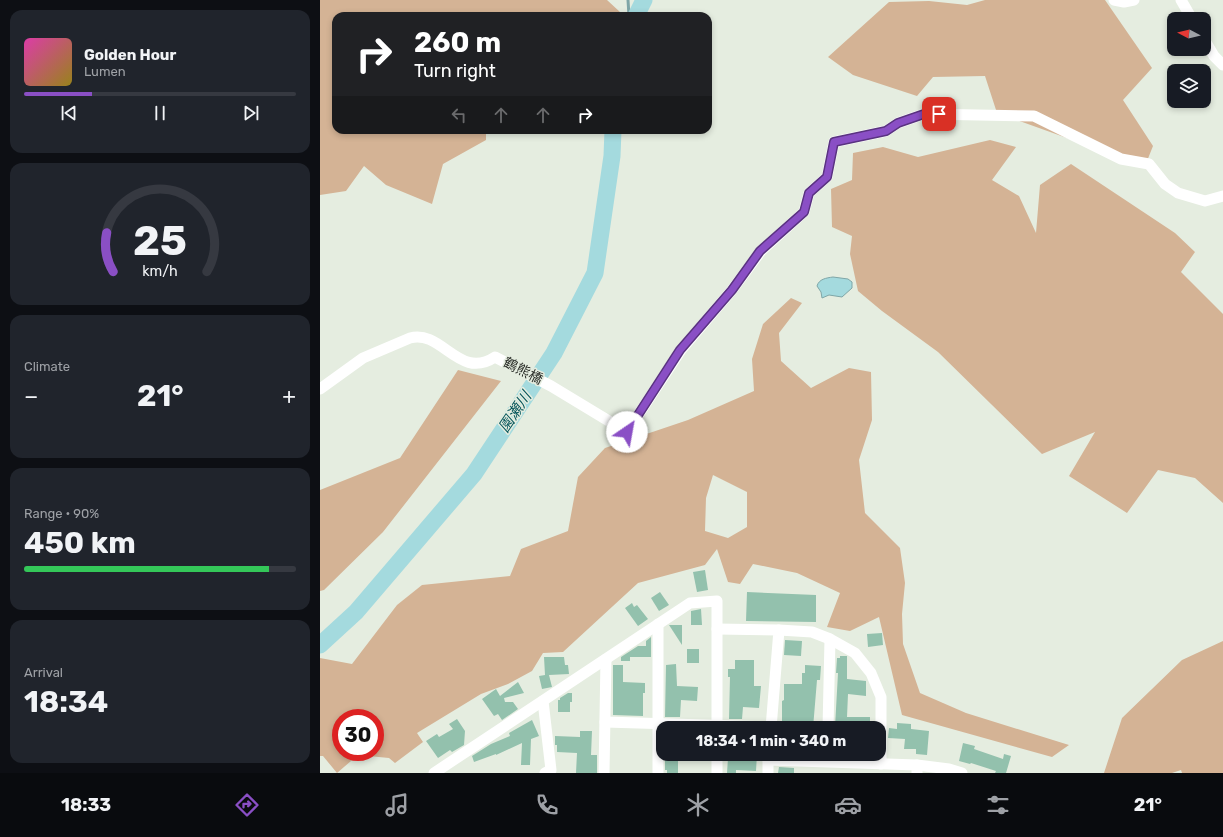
<!DOCTYPE html>
<meta charset="utf-8">
<style>
body{margin:0;font-family:Rubik,"Noto Sans JP",sans-serif;background:#20242c;color:#f1f3f6;height:100vh;display:flex;flex-direction:column;font-size:15px;white-space:nowrap}
*{box-sizing:border-box;margin:0}
p{font-size:13px;color:#9ea1a6}
.icon{flex:none;width:22px;height:22px;fill:none;stroke:currentColor;stroke-width:2;stroke-linecap:round;stroke-linejoin:round}
.map{position:relative;flex:1;overflow:hidden}
.details{display:flex;flex-direction:column;gap:10px;padding:10px;background:#0d0f14;width:320px}
.details>*{flex:none}
.banner{position:absolute;left:12px;top:12px;width:380px;height:122px;border-radius:12px;box-shadow:0 2px 6px #0003;background:#202124;color:#fff;overflow:hidden}
.needle{width:26px;rotate:277deg}
.buttons{position:absolute;left:847px;top:12px;display:grid;gap:8px}
.buttons a{display:grid;place-items:center;width:44px;height:44px;border-radius:8px;background:#171b24;box-shadow:0 2px 6px #0003;font-size:20px}
.speed{position:absolute;left:12px;top:709px;display:flex;gap:8px;font-size:20px;font-weight:700;text-align:center}
.speed>*{display:grid;place-content:center;width:52px;height:52px;border-radius:50%;background:#171b24;box-shadow:0 2px 6px #0003;line-height:1}
.speed .limit{border:6px solid #d22;background:#fff;color:#111}
.pin{position:absolute;display:grid;place-items:center;width:34px;height:34px;color:#fff;margin:-17px;border-radius:8px;box-shadow:0 2px 6px #0006}
.me{position:absolute;width:44px;margin:-22px;rotate:33deg;stroke-linejoin:round;filter:drop-shadow(0 0 3px #0008)}
.turn{display:flex;align-items:center;gap:14px;height:84px;padding:0 16px;font-size:18px}
.turn .icon{width:52px;height:52px;stroke-width:2.5}
.turn b{display:block;font-size:28px;line-height:34px}
.lanes{display:flex;align-items:center;height:38px;padding:0 16px;background:#0003;justify-content:center;gap:20px;direction:ltr}
.lanes .off{opacity:.35}
.big{font-size:30px;font-weight:700;line-height:1.1}
.details .card{flex:1;display:flex;flex-direction:column;justify-content:center;gap:6px;min-width:0;padding:0 14px;border-radius:12px;background:#20242c}
.details .dial{align-items:center;gap:0}
.dial svg{height:104px;overflow:visible;fill:none;stroke:#363941;stroke-width:7;stroke-linecap:round;text-anchor:middle}
.dial text{fill:#f1f3f6;stroke:none}
.song{display:flex;align-items:center;gap:12px}
.cover{width:48px;height:48px;border-radius:6px;background:linear-gradient(135deg,hsl(320 70% 55%),hsl(50 70% 35%))}
.played{height:4px;border-radius:2px;background:linear-gradient(90deg,#8a4fc5 25%,#363941 25%)}
.keys{display:flex;justify-content:space-around;direction:ltr}
.heat{display:flex;justify-content:space-between;align-items:center;font-size:22px;direction:ltr}
.charge{height:6px;border-radius:3px;background:linear-gradient(90deg,#34c759 90%,#363941 0)}
.trip{position:absolute;left:336px;top:721px;width:230px;height:40px;border-radius:12px;background:#171b24;box-shadow:0 2px 6px #0003;font-weight:700;line-height:40px;text-align:center}
.tab-bar{display:flex;height:64px;justify-content:space-around;align-items:center;background:#090b0e;color:#9ea1a6}
.tab-bar .icon{width:28px;height:28px}
.tab-bar .current{color:#8a4fc5}
.tab-bar b{font-size:18px;color:#f1f3f6}
main{display:flex;flex:1;min-height:0}
.map>svg:first-child{display:block}
.forest{fill:#d4b395;fill-rule:evenodd}
.water{fill:#a4dade;stroke:#7fa6a7}
.lines{fill:none;stroke-linecap:round;stroke-linejoin:round}
.stream{stroke:#7fa6a7;stroke-width:3}
.river{stroke:#a4dade;stroke-width:17}
.building{fill:#93c1ad}
.street{stroke:#fff;stroke-width:11}
.route-casing{stroke:#5a3380;stroke-width:10}
.route{stroke:#8a4fc5;stroke-width:7}
.labels{text-anchor:middle;dominant-baseline:central;stroke-width:3;stroke-linejoin:round;paint-order:stroke}
.street-label{font-size:14px;fill:#2a2d28;stroke:#e5ede0}
.water-label{font-size:15px;font-style:italic;fill:#07575c;stroke:#e5ede0}
</style>
<main>
<section class="details">
<div class="card">
<div class="song"><i class="cover"></i><div><b>Golden Hour</b><p>Lumen</p></div></div>
<div class="played"></div>
<div class="keys"><svg class="icon" aria-label="previous" viewBox="0 0 24 24"><path d="M18 5L8 12l10 7zM5 5v14"/></svg><svg class="icon" aria-label="pause" viewBox="0 0 24 24"><path d="M8 5v14M16 5v14"/></svg><svg class="icon" aria-label="next" viewBox="0 0 24 24"><path d="M6 5l10 7-10 7zM19 5v14"/></svg></div>
</div>
<div class="card dial"><svg viewBox="0 0 100 80">
<path d="M14 69A42 42 0 1 1 86 69"/>
<path d="M14 69A42 42 0 0 1 9 39" stroke="#8a4fc5"/>
<text x="50" y="56" font-size="32" font-weight="700">25</text>
<text x="50" y="72" font-size="11">km/h</text>
</svg></div>
<div class="card"><p>Climate</p>
<div class="heat"><a>−</a><b class="big">21°</b><a>+</a></div>
</div>
<div class="card"><p>Range · 90%</p><b class="big">450 km</b><div class="charge"></div></div>
<div class="card"><p>Arrival</p><b class="big">18:34</b></div>
</section>
<div class="map">
<svg width="903" height="773" viewBox="0 0 903 773">
<rect width="100%" height="100%" fill="#e5ede0"/>
<g class="forest">
<polygon points="0,0 287,0 300,12 298,16 16,16 16,130 166,130 166,140 123,164 112,204 66,185 44,166 26,191 0,195"/>
<polygon points="665,0 785,0 832,68 803,100 833,146 825,166 677,113 665,76 613,77 597,96 533,75 508,57 569,2 609,1 647,5"/>
<polygon points="670,140 696,147 672,180 699,196 716,233 720,185 751,164 855,233 875,252 861,272 903,314 903,503 875,478 838,470 807,513 749,476 775,432 722,454 618,352 562,311 538,291 530,254 532,236 512,227 511,189 532,180 533,153 563,147 598,157"/>
<path d="M471,298L482,303L459,333L461,361L491,388L529,368L551,372L552,420L539,460L545,513L580,548L585,583L582,614L583,644L600,693L646,713L749,745L732,757L582,715L559,617L530,631L507,627L520,593L477,573L433,564L420,584L408,582L397,549L385,565L318,583L243,652L223,653L212,671L188,684L161,694L97,733L103,742L75,763L69,758L38,755L17,773L3,756H0V658L32,664L77,605L102,585L190,576L201,549L248,531L258,477L285,448L368,420L434,391L432,359L443,324ZM393,475L427,492V527L408,538L385,531L386,498ZM21,718H55V752H21Z"/>
<polygon points="138,370 181,381 63,532 4,590 0,591 0,490 80,458"/>
<polygon points="903,641 903,773 862,773 861,770 852,773 784,773 802,718 862,660"/>
</g>
<path class="water" d="M513,277L528,279L532,282V288L522,297L509,295L502,298L501,292L497,286C499,279 506,278 513,277Z"/>
<g class="lines">
<polyline class="stream" points="308,0 309,16"/>
<g class="river">
<polyline points="316,16 324,0"/>
<polyline points="0,645 36,612 154,474 234,353 275,273 292,156 293,130"/>
</g>
</g>
<g class="building">
<polygon points="385,570 388,590 377,592 373,572"/>
<polygon points="340,592 349,605 339,611 331,598"/>
<polygon points="427,592 496,595 496,622 426,621"/>
<polygon points="312,603 314,607 317,605 328,619 318,626 305,608"/>
<polygon points="381,609 382,625 371,625 371,611"/>
<polygon points="349,625 362,625 362,645"/>
<polygon points="562,633 563,645 548,647 547,634"/>
<polygon points="331,637 331,657 310,657 310,661 301,661 301,657 318,646 326,646 326,641"/>
<polygon points="465,640 482,641 481,656 464,655"/>
<rect x="367" y="649" width="12" height="14"/>
<polygon points="520,656 527,656 527,679 546,681 546,696 528,694 527,717 550,717 550,725 545,725 545,728 515,727 518,673 516,673 517,658 520,658"/>
<polygon points="224,657 244,657 245,665 248,665 249,674 229,675 232,687 222,689 219,676 225,675"/>
<polygon points="415,660 434,660 434,686 441,686 439,708 423,707 422,719 409,719 410,677 408,677 408,669 415,669"/>
<polygon points="356,664 357,686 378,687 377,701 361,700 360,717 345,717 346,665"/>
<polygon points="293,665 303,665 303,682 325,683 325,693 323,693 323,716 293,715"/>
<polygon points="485,665 501,666 500,680 497,680 493,728 462,728 462,701 464,700 464,684 482,684 482,673 485,673"/>
<polygon points="198,682 204,693 184,698 185,702 193,702 198,709 182,720 178,714 174,716 162,699 176,689 180,696"/>
<polygon points="248,693 252,693 252,702 250,702 250,712 238,712 238,700 240,700 240,698"/>
<polygon points="137,719 145,731 144,745 132,752 130,750 118,758 106,741 117,734 119,737 133,729 129,724"/>
<polygon points="212,720 219,736 211,739 210,765 201,765 202,743 176,755 176,754 154,762 152,756 171,744 190,736 189,733"/>
<polygon points="577,723 591,724 591,729 609,731 607,755 596,754 596,749 584,749 585,739 568,738 569,728 577,729"/>
<polygon points="260,731 272,731 271,755 277,755 277,773 256,773 257,753 237,752 237,745 235,745 235,736 260,737"/>
<polygon points="643,743 655,746 654,749 683,759 684,754 691,756 686,773 675,773 676,771 651,763 650,764 639,761"/>
<polygon points="425,754 437,754 436,771 416,770 416,773 407,773 408,758 425,759"/>
<polygon points="345,756 358,756 358,773 347,773 347,770 345,770"/>
<polygon points="459,767 474,768 474,773 458,773"/>
</g>
<g class="lines">
<g class="street">
<polyline points="794,0 804,2 814,0"/>
<polyline points="861,0 872,19"/>
<polyline points="884,39 894,56 903,65"/>
<path d="M0,389L43,358L90,338C122,329 139,381 175,357L231,386L307,432L361,350L412,290L441,251L484,212L489,193L507,177L514,142L566,131L578,123L604,114L714,116L801,159L829,164L845,184L858,193L885,201L903,196"/>
<polyline points="397,629 459,630 451,728"/>
<polyline points="459,630 492,632 510,639 535,653 551,673 561,697 561,764"/>
<polyline points="223,701 231,770 225,773"/>
<polyline points="285,722 451,727"/>
<polyline points="508,728 510,639"/>
<polyline points="449,754 448,760 597,765 597,773"/>
<polyline points="597,765 629,769 642,773"/>
<polyline points="114,773 370,603 397,601 397,728"/>
<polyline points="284,773 286,659"/>
<polyline points="338,773 338,624"/>
<polyline points="397,773 397,754"/>
<polyline points="448,773 448,760"/>
</g>
</g>
<g class="lines">
<defs>
<polyline id="route" points="307,432 360,350 412,290 440,251 484,212 489,193 507,177 514,142 566,131 578,123 604,114 619,114"/>
</defs>
<use href="#route" class="route-casing"/>
<use href="#route" class="route"/>
</g>
<g class="labels">
<g class="street-label">
<text transform="translate(203 371) rotate(27)">鶴熊橋</text>
</g>
<g class="water-label">
<text transform="translate(195 412) rotate(-56)">園瀬川</text>
</g>
</g>
</svg>
<div class="buttons">
<a><svg class="needle" viewBox="-14 -14 28 28"><path d="M0-13l5 13h-10z" fill="#e53935"/><path d="M0 13l5-13h-10z" fill="#9ea1a6"/></svg></a>
<a><svg class="icon" aria-label="layers" viewBox="0 0 24 24"><path d="M12 4l9 5-9 5-9-5zM3 14l9 5 9-5"/></svg></a>
</div>
<div class="speed"><div class="limit">30</div></div>
<div class="pin" style="left:619px;top:114px;background:#d93025"><svg class="icon" aria-label="arrive" viewBox="0 0 24 24"><path d="M6 21V4h12l-3 4 3 4H6"/></svg></div>
<svg class="me" style="left:307px;top:432px" viewBox="-20 -20 40 40"><circle r="19" fill="#fff"/><path d="M0-13L10 11 0 6-10 11z" fill="#8a4fc5"/></svg>
<div class="trip">18:34 · 1 min · 340 m</div>
<div class="banner">
<div class="turn"><svg class="icon" aria-label="right" viewBox="0 0 24 24"><path d="M7 20v-9h11M14 6l5 5-5 5"/></svg><div><b>260 m</b>Turn right</div></div>
<div class="lanes"><svg class="icon off" aria-label="left" viewBox="0 0 24 24"><path d="M17 20v-9H6M10 6l-5 5 5 5"/></svg><svg class="icon off" aria-label="ahead" viewBox="0 0 24 24"><path d="M12 20V5M6 11l6-6 6 6"/></svg><svg class="icon off" aria-label="ahead" viewBox="0 0 24 24"><path d="M12 20V5M6 11l6-6 6 6"/></svg><svg class="icon" aria-label="right" viewBox="0 0 24 24"><path d="M7 20v-9h11M14 6l5 5-5 5"/></svg></div>
</div>
</div>
</main>
<nav class="tab-bar">
<b>18:33</b>
<svg class="icon current" aria-label="directions" viewBox="0 0 24 24"><path d="M12 3l9 9-9 9-9-9zM9 14v-3h6M13 9l2 2-2 2"/></svg>
<svg class="icon" aria-label="music" viewBox="0 0 24 24"><path d="M9 18V5l10-2v13"/><circle cx="6" cy="18" r="3"/><circle cx="16" cy="16" r="3"/></svg>
<svg class="icon" aria-label="phone" viewBox="0 0 24 24"><path d="M5 4h4l2 5-3 2q2 4 5 5l2-3 5 2v4C11 20 4 13 5 4z"/></svg>
<svg class="icon" aria-label="climate" viewBox="0 0 24 24"><path d="M12 3v18M4 7l16 10M4 17L20 7"/></svg>
<svg class="icon" aria-label="car" viewBox="0 0 24 24"><path d="M5 17H2v-5l4-1 3-4h7l3 4 3 1v5h-3M9 17h6M6 11h13"/><circle cx="7" cy="17" r="2"/><circle cx="17" cy="17" r="2"/></svg>
<svg class="icon" aria-label="filters" viewBox="0 0 24 24"><path d="M4 7h16M4 17h16"/><circle cx="9" cy="7" r="2"/><circle cx="15" cy="17" r="2"/></svg>
<b>21°</b>
</nav>
